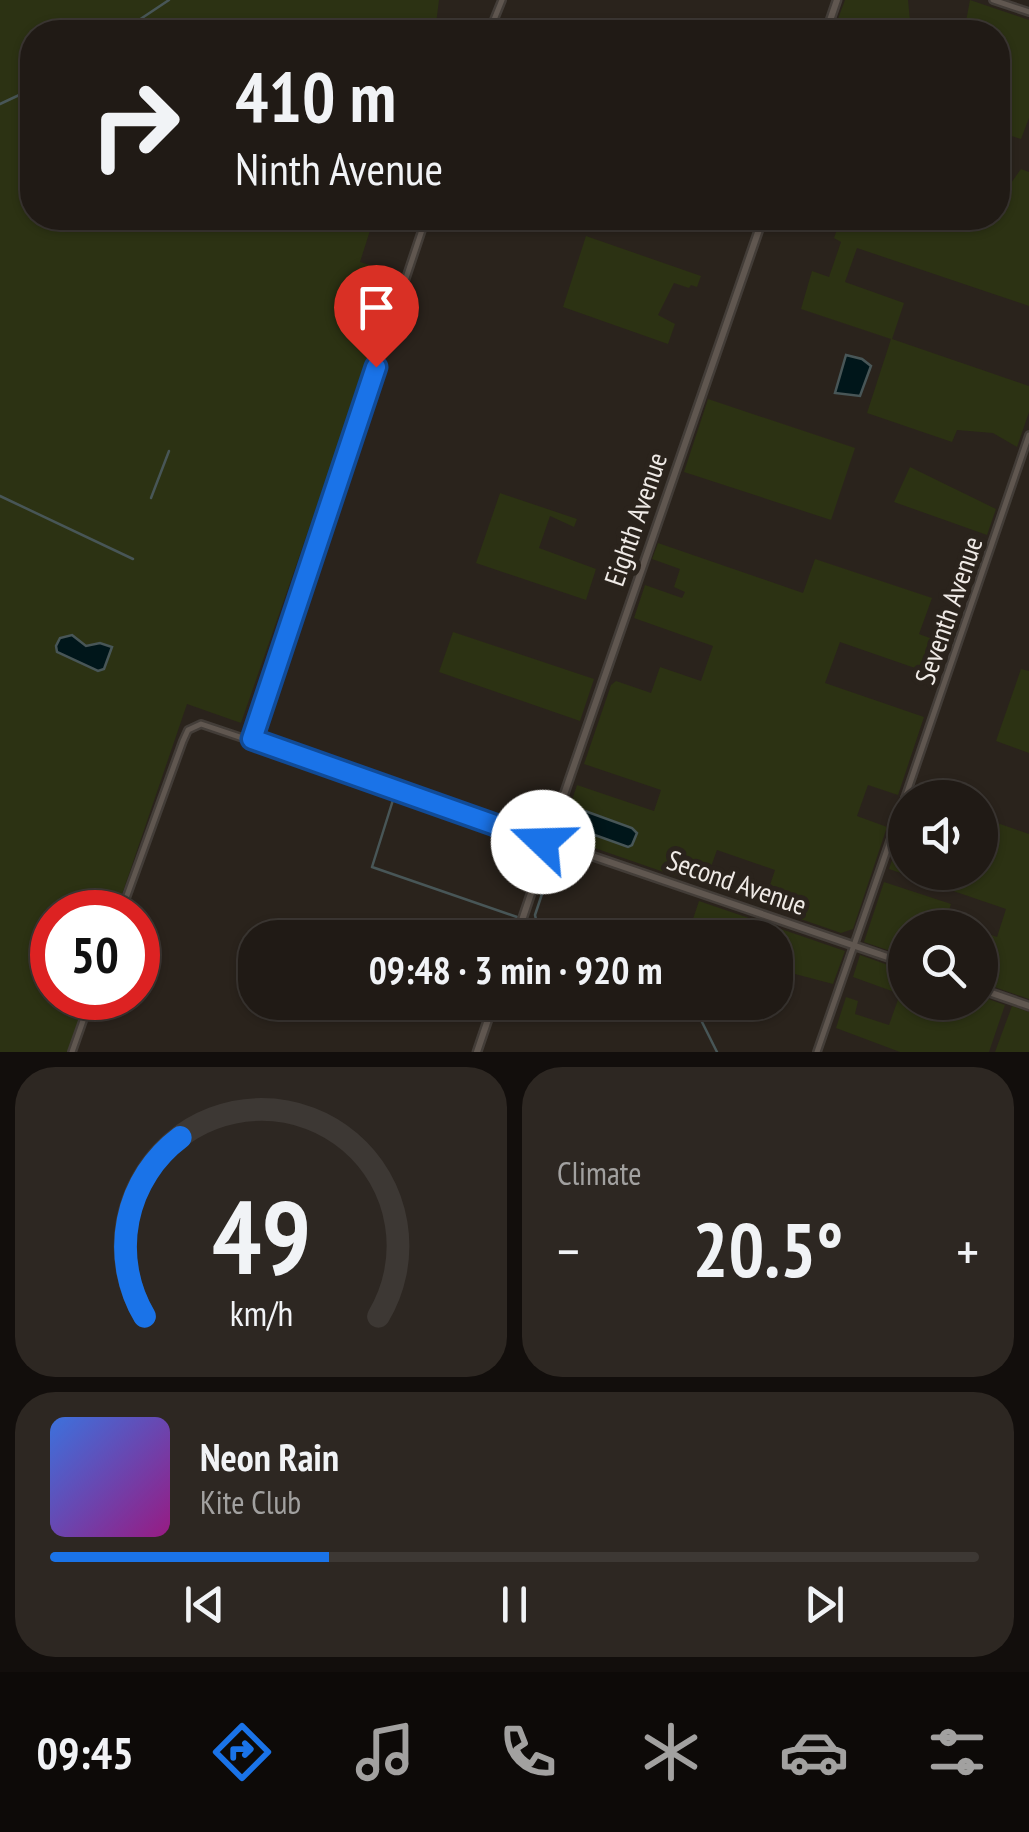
<!DOCTYPE html>
<meta charset="utf-8">
<style>
body{margin:0;font-family:"PT Sans Narrow",sans-serif;background:#2d2722;color:#f1f3f6;height:100vh;display:flex;flex-direction:column;font-size:38px;white-space:nowrap}
*{box-sizing:border-box;margin:0}
p{font-size:32px;color:#a2a1a0}
.icon{flex:none;width:55px;height:55px;fill:none;stroke:currentColor;stroke-width:2;stroke-linecap:round;stroke-linejoin:round}
.map{position:relative;height:1052px;overflow:hidden}
.details{display:flex;flex-direction:column;gap:15px;padding:15px;background:#120e0c;flex:1}
.details>*{flex:none}
.hud{position:absolute;left:20px;top:20px;width:990px;height:210px;border-radius:40px;box-shadow:0 2px 8px #0004,0 0 0 2px #3d3834;background:#201a15;color:#f1f3f6;overflow:hidden}
.tools{position:absolute;left:888px;top:780px;display:grid;gap:20px}
.tools a{display:grid;place-items:center;width:110px;height:110px;border-radius:50%;background:#201a15;box-shadow:0 2px 8px #0004,0 0 0 2px #3d3834;font-size:50px}
.speed{position:absolute;left:30px;top:890px;display:flex;gap:20px;font-size:50px;font-weight:700;text-align:center}
.speed>*{display:grid;place-content:center;width:130px;height:130px;border-radius:50%;background:#201a15;box-shadow:0 2px 8px #0004,0 0 0 2px #3d3834;line-height:1}
.speed .limit{border:15px solid #d22;background:#fff;color:#111}
.pin{position:absolute;display:grid;place-items:center;width:85px;height:85px;color:#fff;margin:-102px -42px;border-radius:50% 50% 50% 0;rotate:-45deg;box-shadow:0 0 10px #0007}
.pin .icon{rotate:45deg}
.me{position:absolute;width:110px;margin:-55px;rotate:291deg;stroke-linejoin:round;filter:drop-shadow(0 0 8px #0008)}
.turn{display:flex;align-items:center;gap:35px;height:210px;padding:0 50px;font-size:45px}
.turn .icon{width:130px;height:130px;stroke-width:2.5}
.turn b{display:block;font-size:70px;line-height:85px}
.big{font-size:75px;font-weight:800;line-height:1.1}
.details .tile{flex:1;display:flex;flex-direction:column;justify-content:center;gap:15px;min-width:0;padding:0 35px;border-radius:40px;background:#2d2722}
.details .dial{align-items:center;gap:0}
.dial svg{height:260px;overflow:visible;fill:none;stroke:#3d3834;stroke-width:7;stroke-linecap:round;text-anchor:middle}
.dial text{fill:#f1f3f6;stroke:none}
.song{display:flex;align-items:center;gap:30px}
.cover{width:120px;height:120px;border-radius:15px;background:linear-gradient(135deg,hsl(220 70% 55%),hsl(310 70% 35%))}
.played{height:10px;border-radius:5px;background:linear-gradient(90deg,#1a73e8 30%,#3d3834 30%)}
.keys{display:flex;justify-content:space-around;direction:ltr}
.heat{display:flex;justify-content:space-between;align-items:center;font-size:55px;direction:ltr}
.details .tiles{flex:1;display:grid;gap:15px;grid-template-columns:1fr 1fr}
.tile:last-child{grid-column:span 2}
.trip{position:absolute;left:238px;top:920px;width:555px;height:100px;border-radius:40px;background:#201a15;box-shadow:0 2px 8px #0004,0 0 0 2px #3d3834;font-weight:800;line-height:100px;text-align:center}
.dock{display:flex;height:160px;justify-content:space-around;align-items:center;background:#0d0a08;color:#a2a1a0}
.dock .icon{width:70px;height:70px}
.dock .selected{color:#1a73e8}
.dock b{font-size:45px;color:#f1f3f6}
.map>svg:first-child{display:block}
.green{fill:#2c3213}
.water{fill:#00161a;stroke:#485657;stroke-width:2.5}
.lines{fill:none;stroke-linecap:round;stroke-linejoin:round}
.stream{stroke:#485657;stroke-width:2.5}
.minor-casing{stroke:#433d38;stroke-width:10}
.tertiary-casing{stroke:#433d38;stroke-width:11}
.secondary-casing{stroke:#433d38;stroke-width:11}
.minor{stroke:#605750;stroke-width:5}
.tertiary{stroke:#605750;stroke-width:6}
.secondary{stroke:#605750;stroke-width:6}
.route-casing{stroke:#114b97;stroke-width:25}
.route{stroke:#1a73e8;stroke-width:18}
.labels{text-anchor:middle;dominant-baseline:central;stroke-width:10;stroke-linejoin:round;paint-order:stroke}
.street-label{font-size:28px;fill:#efeae6;stroke:#2a231c}
</style>
<div class="map">
<svg width="1029" height="1052" viewBox="0 0 1029 1052">
<rect width="100%" height="100%" fill="#2a231c"/>
<g class="green">
<polygon points="0,0 439,0 435,32 32,32 32,218 374,218 360,262 398,274 241,723 187,704 116,912 52,912 52,998 87,998 68,1052 0,1052"/>
<polygon points="845,0 908,0 911,32 833,32"/>
<polygon points="970,0 1029,20 1029,118 1021,139 998,132 998,32 964,32"/>
<polygon points="1021,169 1029,172 1029,306 857,248 845,282 904,303 892,339 1029,386 1029,412 1017,447 993,433 957,430 952,442 867,413 891,339 801,309 812,271 829,277 841,242 834,238 841,218 998,218 998,201"/>
<polygon points="586,236 701,276 697,287 691,285 689,288 674,283 658,315 675,324 668,344 563,307"/>
<polygon points="708,399 855,448 831,520 684,472"/>
<polygon points="910,467 996,509 987,535 894,502"/>
<polygon points="500,493 577,519 574,527 550,516 539,548 596,569 586,600 476,563"/>
<polygon points="658,543 803,593 815,559 932,598 919,634 949,645 938,676 840,642 825,683 924,717 898,795 868,785 857,816 887,827 853,929 841,933 763,906 775,870 717,850 704,886 560,836 577,785 654,811 661,790 584,764 611,685 616,681 651,693 660,667 701,681 713,646 634,618 645,585 682,598 685,592 674,587 680,569 652,559"/>
<polygon points="453,632 594,679 580,721 439,672"/>
<polygon points="1021,669 1029,671 1029,753 996,741"/>
<polygon points="980,817 1029,834 1029,999 980,982 980,931 997,937 1006,909 889,869 903,828 905,872 980,872"/>
<polygon points="884,882 951,904 946,920 969,927 905,928 905,956 864,942"/>
<polygon points="699,901 845,951 833,984 795,974 782,1010 759,1003 775,1002 775,938 687,937"/>
<polygon points="860,955 905,971 905,1002 980,1002 980,996 1005,1005 989,1052 900,1052 836,1028 846,997 858,1001 855,1014 889,1025 900,994 853,977"/>
<polygon points="1012,1006 1029,1012 1029,1052 995,1052"/>
</g>
<g class="water">
<polygon points="846,355 862,359 871,366 860,396 835,393"/>
<polygon points="72,635 86,646 100,643 112,647 104,669 98,671 57,652 56,646 60,638"/>
<polygon points="585,811 632,828 637,833 632,845 628,847 578,829 578,820"/>
</g>
<g class="lines">
<g class="stream">
<polyline points="121,32 169,0"/>
<polyline points="0,104 32,89"/>
<polyline points="0,496 133,559"/>
<polyline points="151,498 169,451"/>
<polyline points="393,800 372,867 517,917"/>
<polyline points="531,880 540,847 537,843"/>
<polyline points="528,921 579,938"/>
<polyline points="537,924 535,915 554,858 558,855 570,859"/>
<polyline points="692,1002 717,1052"/>
</g>
<defs>
<g id="minor">
<polyline points="993,0 1029,12"/>
<polyline points="489,32 502,0"/>
<polyline points="252,739 426,218"/>
<polyline points="905,798 1029,435"/>
<polyline points="121,912 183,741 188,730 201,724 543,839"/>
<polyline points="72,1052 91,998"/>
<polyline points="817,1052 905,798"/>
</g>
<g id="tertiary">
<polyline points="554,843 905,963"/>
<polyline points="980,989 1029,1006"/>
</g>
<g id="secondary">
<polyline points="826,32 837,0"/>
<polyline points="550,835 763,218"/>
<circle cx="549" cy="841" r="5.5"/>
<polyline points="516,938 547,846"/>
<polyline points="477,1052 494,1002"/>
</g>
</defs>
<use href="#minor" class="minor-casing"/>
<use href="#tertiary" class="tertiary-casing"/>
<use href="#secondary" class="secondary-casing"/>
<use href="#minor" class="minor"/>
<use href="#tertiary" class="tertiary"/>
<use href="#secondary" class="secondary"/>
</g>
<g class="lines">
<defs>
<polyline id="route" points="376,367 252,739 543,842"/>
</defs>
<use href="#route" class="route-casing"/>
<use href="#route" class="route"/>
</g>
<g class="labels">
<g class="street-label">
<text transform="translate(635 519) rotate(-71)">Eighth Avenue</text>
<text transform="translate(948 610) rotate(-71)">Seventh Avenue</text>
<text transform="translate(737 882) rotate(19)">Second Avenue</text>
</g>
</g>
</svg>
<div class="tools">
<a><svg class="icon" aria-label="sound" viewBox="0 0 24 24"><path d="M4 9h4l5-4v14l-5-4H4zM17 9q2 3 0 6"/></svg></a>
<a><svg class="icon" aria-label="search" viewBox="0 0 24 24"><circle cx="10" cy="10" r="6"/><path d="M15 15l6 6"/></svg></a>
</div>
<div class="speed"><div class="limit">50</div></div>
<div class="pin" style="left:376px;top:367px;background:#d93025"><svg class="icon" aria-label="arrive" viewBox="0 0 24 24"><path d="M6 21V4h12l-3 4 3 4H6"/></svg></div>
<svg class="me" style="left:543px;top:842px" viewBox="-20 -20 40 40"><circle r="19" fill="#fff"/><path d="M0-13L10 11 0 6-10 11z" fill="#1a73e8"/></svg>
<div class="trip">09:48 · 3 min · 920 m</div>
<div class="hud">
<div class="turn"><svg class="icon" aria-label="right" viewBox="0 0 24 24"><path d="M7 20v-9h11M14 6l5 5-5 5"/></svg><div><b>410 m</b>Ninth Avenue</div></div>
</div>
</div>
<section class="details">
<div class="tiles">
<div class="tile dial"><svg viewBox="0 0 100 80">
<path d="M14 69A42 42 0 1 1 86 69"/>
<path d="M14 69A42 42 0 0 1 25 14" stroke="#1a73e8"/>
<text x="50" y="56" font-size="32" font-weight="700">49</text>
<text x="50" y="72" font-size="11">km/h</text>
</svg></div>
<div class="tile"><p>Climate</p>
<div class="heat"><a>−</a><b class="big">20.5°</b><a>+</a></div>
</div>
<div class="tile">
<div class="song"><i class="cover"></i><div><b>Neon Rain</b><p>Kite Club</p></div></div>
<div class="played"></div>
<div class="keys"><svg class="icon" aria-label="previous" viewBox="0 0 24 24"><path d="M18 5L8 12l10 7zM5 5v14"/></svg><svg class="icon" aria-label="pause" viewBox="0 0 24 24"><path d="M8 5v14M16 5v14"/></svg><svg class="icon" aria-label="next" viewBox="0 0 24 24"><path d="M6 5l10 7-10 7zM19 5v14"/></svg></div>
</div>
</div>
</section>
<nav class="dock">
<b>09:45</b>
<svg class="icon selected" aria-label="directions" viewBox="0 0 24 24"><path d="M12 3l9 9-9 9-9-9zM9 14v-3h6M13 9l2 2-2 2"/></svg>
<svg class="icon" aria-label="music" viewBox="0 0 24 24"><path d="M9 18V5l10-2v13"/><circle cx="6" cy="18" r="3"/><circle cx="16" cy="16" r="3"/></svg>
<svg class="icon" aria-label="phone" viewBox="0 0 24 24"><path d="M5 4h4l2 5-3 2q2 4 5 5l2-3 5 2v4C11 20 4 13 5 4z"/></svg>
<svg class="icon" aria-label="climate" viewBox="0 0 24 24"><path d="M12 3v18M4 7l16 10M4 17L20 7"/></svg>
<svg class="icon" aria-label="car" viewBox="0 0 24 24"><path d="M5 17H2v-5l4-1 3-4h7l3 4 3 1v5h-3M9 17h6M6 11h13"/><circle cx="7" cy="17" r="2"/><circle cx="17" cy="17" r="2"/></svg>
<svg class="icon" aria-label="filters" viewBox="0 0 24 24"><path d="M4 7h16M4 17h16"/><circle cx="9" cy="7" r="2"/><circle cx="15" cy="17" r="2"/></svg>
</nav>
